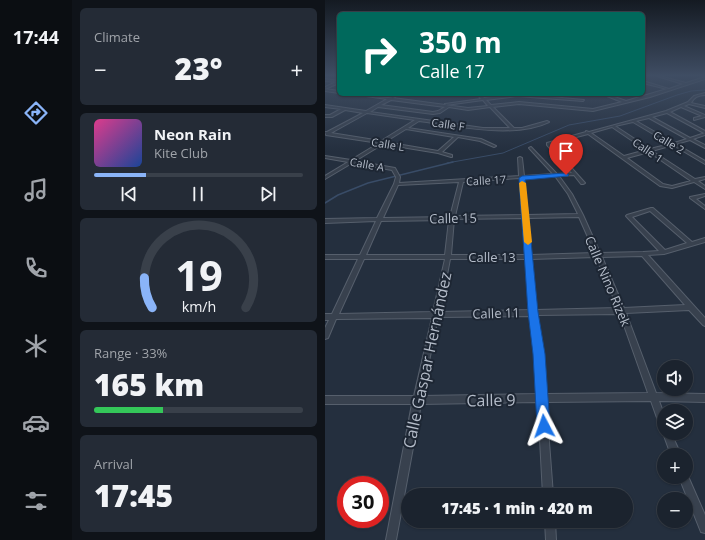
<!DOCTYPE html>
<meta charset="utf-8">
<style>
body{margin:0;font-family:"Open Sans",sans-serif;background:#242b36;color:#f1f3f6;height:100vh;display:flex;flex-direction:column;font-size:15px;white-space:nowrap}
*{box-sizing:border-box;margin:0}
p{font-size:13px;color:#a0a4aa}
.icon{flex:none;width:22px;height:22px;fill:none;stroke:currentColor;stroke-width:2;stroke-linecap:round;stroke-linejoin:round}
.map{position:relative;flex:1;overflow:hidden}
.panel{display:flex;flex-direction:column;gap:8px;padding:8px;background:#0f1319;width:253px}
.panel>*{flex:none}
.banner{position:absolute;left:12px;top:12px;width:308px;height:84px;border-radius:6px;box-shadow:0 1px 3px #0004,0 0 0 1px #39404a;background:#00695c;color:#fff;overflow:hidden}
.controls{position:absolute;left:332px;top:360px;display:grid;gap:8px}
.controls a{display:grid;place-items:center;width:36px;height:36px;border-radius:50%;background:#1b232e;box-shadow:0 1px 3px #0004,0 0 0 1px #39404a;font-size:20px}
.speed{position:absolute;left:12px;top:476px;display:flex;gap:8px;font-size:20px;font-weight:700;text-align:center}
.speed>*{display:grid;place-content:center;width:52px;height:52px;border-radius:50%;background:#1b232e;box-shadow:0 1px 3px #0004,0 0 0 1px #39404a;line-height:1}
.speed .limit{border:6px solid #d22;background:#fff;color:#111}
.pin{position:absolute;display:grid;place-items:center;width:34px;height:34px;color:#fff;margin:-41px -17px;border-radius:50% 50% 50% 0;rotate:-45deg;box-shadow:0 0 4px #0007}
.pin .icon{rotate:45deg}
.me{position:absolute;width:44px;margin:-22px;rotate:356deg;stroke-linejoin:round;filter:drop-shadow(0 0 3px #0008)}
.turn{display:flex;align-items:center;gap:14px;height:84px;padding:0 16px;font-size:18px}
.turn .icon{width:52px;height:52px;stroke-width:2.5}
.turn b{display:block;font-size:28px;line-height:34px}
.big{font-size:30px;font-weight:800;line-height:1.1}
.panel .widget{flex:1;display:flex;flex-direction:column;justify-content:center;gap:6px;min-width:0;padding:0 14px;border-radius:6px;background:#242b36}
.panel .dial{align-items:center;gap:0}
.dial svg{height:104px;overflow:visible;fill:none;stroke:#39404a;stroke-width:7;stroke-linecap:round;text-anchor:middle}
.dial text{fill:#f1f3f6;stroke:none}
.song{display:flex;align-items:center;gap:12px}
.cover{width:48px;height:48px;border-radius:6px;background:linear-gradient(135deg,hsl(330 70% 55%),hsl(220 70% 35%))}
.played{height:4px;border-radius:2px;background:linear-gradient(90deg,#8ab4f8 25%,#39404a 25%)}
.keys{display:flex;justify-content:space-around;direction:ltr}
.heat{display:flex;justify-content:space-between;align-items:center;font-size:22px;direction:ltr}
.charge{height:6px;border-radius:3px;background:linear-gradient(90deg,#34c759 33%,#39404a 0)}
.trip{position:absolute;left:76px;top:488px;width:232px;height:40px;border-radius:20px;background:#1b232e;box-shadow:0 1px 3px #0004,0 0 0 1px #39404a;font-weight:800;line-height:40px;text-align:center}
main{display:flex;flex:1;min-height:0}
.tabs{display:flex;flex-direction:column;width:72px;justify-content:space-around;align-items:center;background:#0b0e12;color:#a0a4aa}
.tabs .icon{width:28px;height:28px}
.tabs .active{color:#8ab4f8}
.tabs b{font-size:18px;color:#f1f3f6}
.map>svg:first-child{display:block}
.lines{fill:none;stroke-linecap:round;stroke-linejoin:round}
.stream-far1{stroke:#394c67;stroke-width:1}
.stream{stroke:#394c67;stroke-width:1.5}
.minor-casing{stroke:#565f6c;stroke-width:2}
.minor{fill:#38414e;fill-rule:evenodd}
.route{fill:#1a73e8;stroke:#114b97}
.slow{fill:#f59e0b}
.labels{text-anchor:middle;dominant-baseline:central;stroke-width:4;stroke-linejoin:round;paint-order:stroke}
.far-street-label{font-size:11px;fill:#b4bcc9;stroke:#1d2633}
.street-label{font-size:13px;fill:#b4bcc9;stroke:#1d2633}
.near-street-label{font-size:16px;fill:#b4bcc9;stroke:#1d2633}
</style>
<main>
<nav class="tabs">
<b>17:44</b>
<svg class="icon active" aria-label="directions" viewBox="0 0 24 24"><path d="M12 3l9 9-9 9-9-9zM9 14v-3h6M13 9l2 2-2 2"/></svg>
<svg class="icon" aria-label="music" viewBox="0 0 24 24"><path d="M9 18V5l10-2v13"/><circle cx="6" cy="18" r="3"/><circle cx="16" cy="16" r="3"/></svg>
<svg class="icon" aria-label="phone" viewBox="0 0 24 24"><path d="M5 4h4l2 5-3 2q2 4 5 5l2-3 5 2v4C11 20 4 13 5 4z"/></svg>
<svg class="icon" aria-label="climate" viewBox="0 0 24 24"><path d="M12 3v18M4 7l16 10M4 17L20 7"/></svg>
<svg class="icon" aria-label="car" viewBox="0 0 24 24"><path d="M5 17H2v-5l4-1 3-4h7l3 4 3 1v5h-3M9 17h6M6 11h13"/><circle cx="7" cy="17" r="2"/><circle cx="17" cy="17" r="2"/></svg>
<svg class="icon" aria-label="filters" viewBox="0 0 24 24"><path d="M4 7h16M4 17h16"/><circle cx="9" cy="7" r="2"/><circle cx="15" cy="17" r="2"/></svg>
</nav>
<section class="panel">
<div class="widget"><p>Climate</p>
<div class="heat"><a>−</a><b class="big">23°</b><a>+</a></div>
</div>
<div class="widget">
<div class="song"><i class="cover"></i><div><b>Neon Rain</b><p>Kite Club</p></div></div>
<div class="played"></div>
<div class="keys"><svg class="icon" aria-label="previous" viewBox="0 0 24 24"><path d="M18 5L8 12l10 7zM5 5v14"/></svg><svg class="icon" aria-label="pause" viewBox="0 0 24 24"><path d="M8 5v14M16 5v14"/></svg><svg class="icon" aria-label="next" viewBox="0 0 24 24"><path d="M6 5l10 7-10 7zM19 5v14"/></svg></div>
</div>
<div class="widget dial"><svg viewBox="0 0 100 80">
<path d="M14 69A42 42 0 1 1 86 69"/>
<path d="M14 69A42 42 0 0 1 8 46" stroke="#8ab4f8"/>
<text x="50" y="56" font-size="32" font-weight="700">19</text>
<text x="50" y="72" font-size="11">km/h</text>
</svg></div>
<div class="widget"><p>Range · 33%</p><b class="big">165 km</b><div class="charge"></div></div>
<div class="widget"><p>Arrival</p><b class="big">17:45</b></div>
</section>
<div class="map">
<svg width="380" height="540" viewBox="0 0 380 540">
<rect width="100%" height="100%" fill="#242f3e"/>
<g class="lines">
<polyline class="stream-far1" points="122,163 178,153 244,125 295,116 352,95 366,91 380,90"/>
<polyline class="stream" points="0,203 13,195 43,183 128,162"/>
<defs>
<g id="minor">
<path d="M332,76H334L361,83L380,77V79L325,97L268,111L194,104L168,107L189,128H197L222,121L224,122C189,139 132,126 94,121L83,128L156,139L171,146L169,147L155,141L133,137L117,152L127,155V157H126L113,153L58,144L30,161L70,168L75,177L74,183L194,176L193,158L195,157L197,158L199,176L228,174L205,149L204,148L206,147L232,174L247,173L222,145V143L261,132V131L264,132L341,111L363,102L369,96L380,93V95C374,95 369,97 366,103L380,106V108L364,104L359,106L380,115V117L369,120V118L377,116L356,107L345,112L380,131V135L368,139L380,145V148L365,140L351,144L380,161V164L348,145L327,151L370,179L380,177V179L373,181L380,186V189L369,182L347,188L335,186L263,134L225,144L260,183L258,184H256L249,175L234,176L247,194L258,215L275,253L318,252L334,251L301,216L302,215L326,208H328L367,242L380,238V242L339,254L323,255L380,318V326L378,325L364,310L301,313L331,393L380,394V402L334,401L339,414V433H346L356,455H346L338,433L339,430L336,429L326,401L221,402L228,495H218L213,402L96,404L71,540H61L87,404H0V396H89L107,318L11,319L3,338L0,339V328L4,320H0V314H7L33,259H0V255H35L51,221L0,223V219L52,218L69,184L71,177L67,170L27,163L0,179V176L23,162L0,158V156L26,160L54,143L1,135L0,132H2L38,113L20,110L7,117H0V115H5L16,109L0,107V105L41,111L62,99L27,94C39,94 51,98 63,98C68,98 71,94 75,94L68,98L143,108L163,106L158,100L121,105L120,104L156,99L152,94H155L159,98L192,94L259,100L258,101L192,96L161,100L166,105L194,102L268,109L297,102L277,94H281L301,101L342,89L318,83V81L344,89L358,84ZM66,100L120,107L113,111L108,112L56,105ZM53,107L108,114L115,113L124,107L143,110L165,107L185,128H158L45,112ZM42,113L90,120L56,141L6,133ZM342,113L379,133H380L365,138L327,117ZM324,118L362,139L349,143L311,121ZM308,122L345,144L325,149L290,126ZM287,127L321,150L299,156L266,133ZM81,129L129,137L113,151L60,142ZM324,152L366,181L347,186L338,184L302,158ZM230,176L243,194L253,214L202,215L199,178ZM195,178L197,215L130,216L138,182ZM134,182L125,217L58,218L73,185ZM325,211L362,243L340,250L307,217ZM254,217L270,253L206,255L203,218ZM198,218L200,255H126L129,219ZM124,220L120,255H41L56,221ZM317,256L360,305L299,308L277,257ZM271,257L293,308L211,310L206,259ZM39,259H120L108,312L14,314ZM125,259H201L204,310L115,312ZM295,314L323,393L221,394L218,354L212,315ZM205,316L210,354L212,394L97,396L113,317Z"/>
<polygon points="0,79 14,81 14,83 0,89 0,87 11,82 0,81"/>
<polygon points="0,89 14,91 14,93 0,91"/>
<polygon points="120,94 125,94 124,95"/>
<polygon points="380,194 380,196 371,199 380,206 380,209 365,198 365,197"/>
<polygon points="361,473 362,474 380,515 380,533 376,532 354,477 361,477"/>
<polygon points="220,521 230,521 231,540 221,540"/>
</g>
</defs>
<use href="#minor" class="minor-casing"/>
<use href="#minor" class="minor"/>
</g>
<linearGradient id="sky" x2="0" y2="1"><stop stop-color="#141a22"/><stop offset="0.5" stop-color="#3f4d63"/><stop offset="1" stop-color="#3f4d63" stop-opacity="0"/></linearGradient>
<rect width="380" height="151" fill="url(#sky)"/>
<polygon class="route" points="241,173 244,175 243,176 200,180 213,312 220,354 225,426 223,431 219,433 214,431 212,426 208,354 203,312 194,178 197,176"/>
<polygon class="slow" points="197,181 201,183 207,242 203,245 199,242 194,183"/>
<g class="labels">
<g class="far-street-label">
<text transform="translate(123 124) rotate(8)">Calle F</text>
<text transform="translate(344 142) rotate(31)">Calle 2</text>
<text transform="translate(63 144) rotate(9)">Calle L</text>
<text transform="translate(323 150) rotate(34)">Calle 1</text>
<text transform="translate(42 164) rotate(10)">Calle A</text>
<text transform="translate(161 180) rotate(-3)">Calle 17</text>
</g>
<g class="street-label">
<text transform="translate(128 218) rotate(-1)">Calle 15</text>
<text x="167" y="257">Calle 13</text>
<text transform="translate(283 281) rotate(67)">Calle Nino Rizek</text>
<text transform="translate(171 313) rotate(-2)">Calle 11</text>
</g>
<g class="near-street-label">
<text transform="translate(102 360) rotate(-78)">Calle Gaspar Hernández</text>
<text transform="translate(166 400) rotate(-1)">Calle 9</text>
</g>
</g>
</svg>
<div class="controls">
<a><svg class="icon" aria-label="sound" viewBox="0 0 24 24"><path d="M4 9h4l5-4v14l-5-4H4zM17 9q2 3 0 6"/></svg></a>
<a><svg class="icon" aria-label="layers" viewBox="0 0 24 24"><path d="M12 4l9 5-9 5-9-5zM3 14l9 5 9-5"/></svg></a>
<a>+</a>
<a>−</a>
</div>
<div class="speed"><div class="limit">30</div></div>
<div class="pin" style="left:241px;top:175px;background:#d93025"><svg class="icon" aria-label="arrive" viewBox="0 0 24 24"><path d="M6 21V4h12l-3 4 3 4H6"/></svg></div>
<svg class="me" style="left:219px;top:426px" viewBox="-20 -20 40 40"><path d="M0-17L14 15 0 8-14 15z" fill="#1a73e8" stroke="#fff" stroke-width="4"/></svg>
<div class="trip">17:45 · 1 min · 420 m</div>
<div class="banner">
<div class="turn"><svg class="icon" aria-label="right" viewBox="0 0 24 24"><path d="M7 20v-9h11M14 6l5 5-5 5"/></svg><div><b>350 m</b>Calle 17</div></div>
</div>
</div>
</main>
